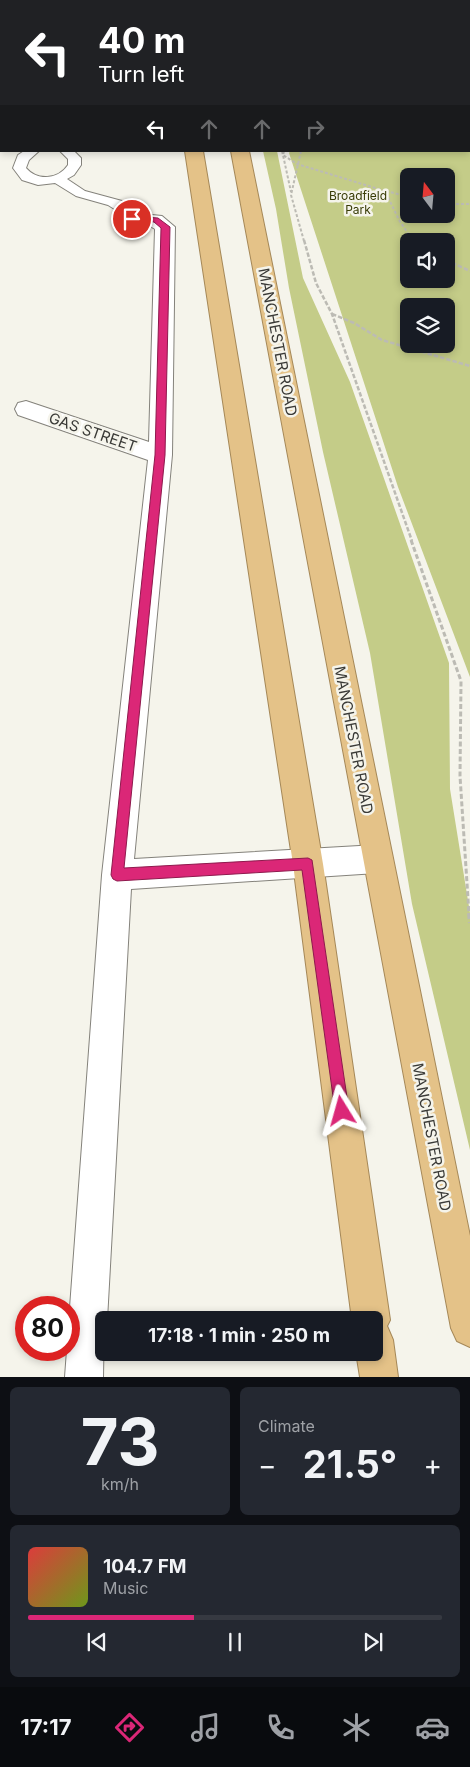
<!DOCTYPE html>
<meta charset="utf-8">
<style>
body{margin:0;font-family:Inter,sans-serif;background:#242831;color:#f1f3f6;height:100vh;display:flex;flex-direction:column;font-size:19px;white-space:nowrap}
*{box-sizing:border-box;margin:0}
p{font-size:16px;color:#9ea1a6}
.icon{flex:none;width:28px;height:28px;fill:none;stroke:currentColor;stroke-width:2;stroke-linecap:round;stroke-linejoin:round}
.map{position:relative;height:1377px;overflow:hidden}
.side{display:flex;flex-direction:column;gap:10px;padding:10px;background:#0d0f14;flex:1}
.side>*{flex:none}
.banner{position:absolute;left:0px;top:0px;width:470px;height:152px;box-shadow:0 2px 8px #0003;background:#202124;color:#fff;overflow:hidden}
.needle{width:32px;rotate:344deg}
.buttons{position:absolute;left:400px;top:168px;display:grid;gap:10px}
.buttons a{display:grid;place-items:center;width:55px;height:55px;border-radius:8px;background:#171b24;box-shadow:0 2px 8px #0003;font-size:25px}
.speed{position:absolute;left:15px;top:1296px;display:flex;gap:10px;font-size:25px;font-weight:700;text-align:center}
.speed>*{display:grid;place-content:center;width:65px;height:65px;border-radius:50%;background:#171b24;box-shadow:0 2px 8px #0003;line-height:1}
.speed .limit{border:8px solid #d22;background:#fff;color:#111}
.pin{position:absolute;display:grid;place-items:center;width:42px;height:42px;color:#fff;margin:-21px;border:2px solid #fff;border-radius:50%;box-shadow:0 1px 5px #0007}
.me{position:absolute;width:55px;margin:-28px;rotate:352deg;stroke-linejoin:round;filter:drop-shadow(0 0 4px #0008)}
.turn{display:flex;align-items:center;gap:18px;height:105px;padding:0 15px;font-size:22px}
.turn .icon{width:65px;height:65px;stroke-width:2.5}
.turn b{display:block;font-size:35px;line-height:42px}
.lanes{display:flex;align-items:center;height:48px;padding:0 15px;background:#0003;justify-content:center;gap:25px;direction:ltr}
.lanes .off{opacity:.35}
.big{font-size:38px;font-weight:700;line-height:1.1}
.side .tile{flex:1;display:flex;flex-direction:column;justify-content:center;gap:8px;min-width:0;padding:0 18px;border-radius:8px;background:#242831}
.side .dial{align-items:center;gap:0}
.dial b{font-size:65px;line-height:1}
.song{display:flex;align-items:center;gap:15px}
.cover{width:60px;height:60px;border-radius:8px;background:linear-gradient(135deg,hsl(0 70% 55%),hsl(80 70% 35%))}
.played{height:5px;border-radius:2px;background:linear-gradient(90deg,#db2777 40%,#363941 40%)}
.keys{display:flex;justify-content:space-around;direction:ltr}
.heat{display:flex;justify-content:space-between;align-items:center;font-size:28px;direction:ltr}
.side .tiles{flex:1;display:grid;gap:10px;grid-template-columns:1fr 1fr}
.tile:last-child{grid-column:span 2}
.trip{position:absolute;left:95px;top:1311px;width:288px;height:50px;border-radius:8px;background:#171b24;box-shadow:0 2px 8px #0003;font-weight:700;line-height:50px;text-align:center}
.dock{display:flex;height:80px;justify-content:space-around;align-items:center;background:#090b0e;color:#9ea1a6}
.dock .icon{width:35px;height:35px}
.dock .active{color:#db2777}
.dock b{font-size:22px;color:#f1f3f6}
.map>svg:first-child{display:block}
.built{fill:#ebe8d9}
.green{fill:#c4cc88;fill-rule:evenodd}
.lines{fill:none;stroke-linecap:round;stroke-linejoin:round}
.service-casing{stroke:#84827b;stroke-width:2}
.minor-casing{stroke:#84827b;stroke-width:2}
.primary-casing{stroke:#a58858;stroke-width:2}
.trunk-casing{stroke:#a58858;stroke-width:2}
.path-far3{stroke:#bcbbb4;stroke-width:2;stroke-dasharray:3 2;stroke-linecap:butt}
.path-far2{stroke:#bcbbb4;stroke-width:2.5;stroke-dasharray:4.5 2;stroke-linecap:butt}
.path-far1{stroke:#bcbbb4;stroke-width:3;stroke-dasharray:5 2.5;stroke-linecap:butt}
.path{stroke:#bcbbb4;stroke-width:4;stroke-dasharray:6 3;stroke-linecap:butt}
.service{fill:#fff;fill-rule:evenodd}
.minor{fill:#fff;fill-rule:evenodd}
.primary{fill:#ebd1a6;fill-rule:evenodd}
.trunk{fill:#e4c288;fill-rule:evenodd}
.route{fill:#db2777;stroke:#8e194d}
.labels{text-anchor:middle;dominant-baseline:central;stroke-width:5;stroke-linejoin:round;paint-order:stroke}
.far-park-label{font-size:12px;fill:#393c07;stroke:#f5f4eb}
.street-label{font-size:15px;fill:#3a3a37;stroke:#f5f4eb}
</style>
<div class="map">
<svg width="470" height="1377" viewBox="0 0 470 1377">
<rect width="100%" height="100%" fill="#f5f4eb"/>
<polygon class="built" points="0,0 115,0 1,1 0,99"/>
<g class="green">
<path d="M469,129L470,132V677L398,487L289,153L290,151H469ZM409,176H446V214H409ZM409,241H446V279H409ZM409,306H446V344H409Z"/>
<polygon points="263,151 277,151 303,278 350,382 449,663 450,789 470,913 470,1150 412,904 370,653 323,452 289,288 276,209"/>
</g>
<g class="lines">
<defs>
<path id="service" d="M24,151H39L29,160L26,168C37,181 58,180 68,165V159L60,151H74L81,158V165L74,175L67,179L85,191L122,201L139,219L137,222H127L116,210L108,205L76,196L55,183L38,185L22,180L13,168L18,155Z"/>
<polygon id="minor" points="132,213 162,216 175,227 172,455 134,859 377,845 388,849 392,859 388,869 377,873 131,889 107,1320 104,1320 103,1377 65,1377 67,1350 69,1350 69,1321 102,875 148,460 18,415 15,409 18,403 26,401 149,442 155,229 150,226 125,223 122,219 125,215"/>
<rect id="primary" x="0" y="117" width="1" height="10"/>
<g id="trunk">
<rect x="159" y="0" width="16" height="1"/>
<polygon points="190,0 206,0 207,1 191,1"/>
<polygon points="185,151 203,151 323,864 390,1320 387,1326 393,1340 398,1377 360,1377 356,1352 374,1352 374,1320 352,1320 293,864"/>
<polygon points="231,151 249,151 470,1236 470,1347 457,1341 451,1328"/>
</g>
</defs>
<use href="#service" class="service-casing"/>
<use href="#minor" class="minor-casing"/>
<use href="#primary" class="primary-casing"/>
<use href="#trunk" class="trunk-casing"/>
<g class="path-far3">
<polyline points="62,0 68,1"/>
<polyline points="46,1 50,0"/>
<polyline points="280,1 283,0"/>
<polyline points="386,1 389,0"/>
<polyline points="449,1 451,0"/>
<polyline points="469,105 470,103"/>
<polyline points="282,151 283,155 297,164 385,191 399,220 413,241"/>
<polyline points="284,151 283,155 291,192"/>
<polyline points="301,151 291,195 304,241"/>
<polyline points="386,191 409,197"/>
<polyline points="446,204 470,204"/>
</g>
<g class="path-far2">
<polyline points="304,240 316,283 332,314 412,541"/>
<polyline points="446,260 470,271"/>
<polyline points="332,314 354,323 382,340 470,366"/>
</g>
<polyline class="path-far1" points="411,540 461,681 460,776 469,914"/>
<polyline class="path" points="469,913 470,923"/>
<use href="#service" class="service"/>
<use href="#minor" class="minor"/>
<use href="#primary" class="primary"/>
<use href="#trunk" class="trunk"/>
</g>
<polygon class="route" points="132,216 158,218 170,227 165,455 124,868 308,858 312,860 349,1111 347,1116 342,1118 337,1116 335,1111 302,870 117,881 113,879 111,875 155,455 161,228 154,222 129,221 128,219"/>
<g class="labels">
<g class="far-park-label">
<text x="358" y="195">Broadfield<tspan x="358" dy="14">Park</tspan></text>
</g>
<g class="street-label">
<text transform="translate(278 342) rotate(79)">MANCHESTER ROAD</text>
<text transform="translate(93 432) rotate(19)">GAS STREET</text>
<text transform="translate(354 740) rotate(79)">MANCHESTER ROAD</text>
<text transform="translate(432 1137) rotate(79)">MANCHESTER ROAD</text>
</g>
</g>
</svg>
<div class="buttons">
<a><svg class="needle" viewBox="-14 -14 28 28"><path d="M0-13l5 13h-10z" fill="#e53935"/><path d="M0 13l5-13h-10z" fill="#9ea1a6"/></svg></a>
<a><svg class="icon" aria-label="sound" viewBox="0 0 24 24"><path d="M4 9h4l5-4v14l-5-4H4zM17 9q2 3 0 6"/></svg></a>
<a><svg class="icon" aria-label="layers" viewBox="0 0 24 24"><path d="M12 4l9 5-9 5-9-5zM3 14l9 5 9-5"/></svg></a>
</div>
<div class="speed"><div class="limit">80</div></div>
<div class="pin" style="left:132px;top:219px;background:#d93025"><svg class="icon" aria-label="arrive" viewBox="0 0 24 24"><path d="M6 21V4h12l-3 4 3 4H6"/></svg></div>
<svg class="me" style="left:342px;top:1111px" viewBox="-20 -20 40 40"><path d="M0-17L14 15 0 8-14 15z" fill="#db2777" stroke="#fff" stroke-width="4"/></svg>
<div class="trip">17:18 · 1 min · 250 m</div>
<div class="banner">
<div class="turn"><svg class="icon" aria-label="left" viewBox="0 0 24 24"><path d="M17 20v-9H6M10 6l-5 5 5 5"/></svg><div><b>40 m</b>Turn left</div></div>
<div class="lanes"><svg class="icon" aria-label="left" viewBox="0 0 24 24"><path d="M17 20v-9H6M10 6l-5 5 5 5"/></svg><svg class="icon off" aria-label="ahead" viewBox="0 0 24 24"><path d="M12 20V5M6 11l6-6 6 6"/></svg><svg class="icon off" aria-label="ahead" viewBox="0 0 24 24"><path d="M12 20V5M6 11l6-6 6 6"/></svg><svg class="icon off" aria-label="right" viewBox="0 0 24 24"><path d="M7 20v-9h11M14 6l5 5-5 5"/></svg></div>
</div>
</div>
<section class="side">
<div class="tiles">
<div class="tile dial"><b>73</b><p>km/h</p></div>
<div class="tile"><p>Climate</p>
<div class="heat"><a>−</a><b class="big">21.5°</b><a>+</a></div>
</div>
<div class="tile">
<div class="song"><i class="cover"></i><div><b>104.7 FM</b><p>Music</p></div></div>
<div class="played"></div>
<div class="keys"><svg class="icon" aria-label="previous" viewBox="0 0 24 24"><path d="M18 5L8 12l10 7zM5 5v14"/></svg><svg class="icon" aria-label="pause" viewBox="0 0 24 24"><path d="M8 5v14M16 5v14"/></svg><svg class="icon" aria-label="next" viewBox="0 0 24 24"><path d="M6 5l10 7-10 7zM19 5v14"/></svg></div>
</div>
</div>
</section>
<nav class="dock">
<b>17:17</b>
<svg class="icon active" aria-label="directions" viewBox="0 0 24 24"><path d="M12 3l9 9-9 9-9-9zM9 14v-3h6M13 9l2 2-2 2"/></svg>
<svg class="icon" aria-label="music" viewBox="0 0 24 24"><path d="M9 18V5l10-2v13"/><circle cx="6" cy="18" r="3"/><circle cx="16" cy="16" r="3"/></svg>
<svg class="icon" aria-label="phone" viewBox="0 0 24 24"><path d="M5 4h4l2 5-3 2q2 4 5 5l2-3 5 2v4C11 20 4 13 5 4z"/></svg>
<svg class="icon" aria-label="climate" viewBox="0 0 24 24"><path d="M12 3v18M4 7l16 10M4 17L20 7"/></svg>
<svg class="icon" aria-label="car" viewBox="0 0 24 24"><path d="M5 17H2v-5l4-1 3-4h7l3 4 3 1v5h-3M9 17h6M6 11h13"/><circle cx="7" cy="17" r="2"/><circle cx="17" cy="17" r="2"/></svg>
</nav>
